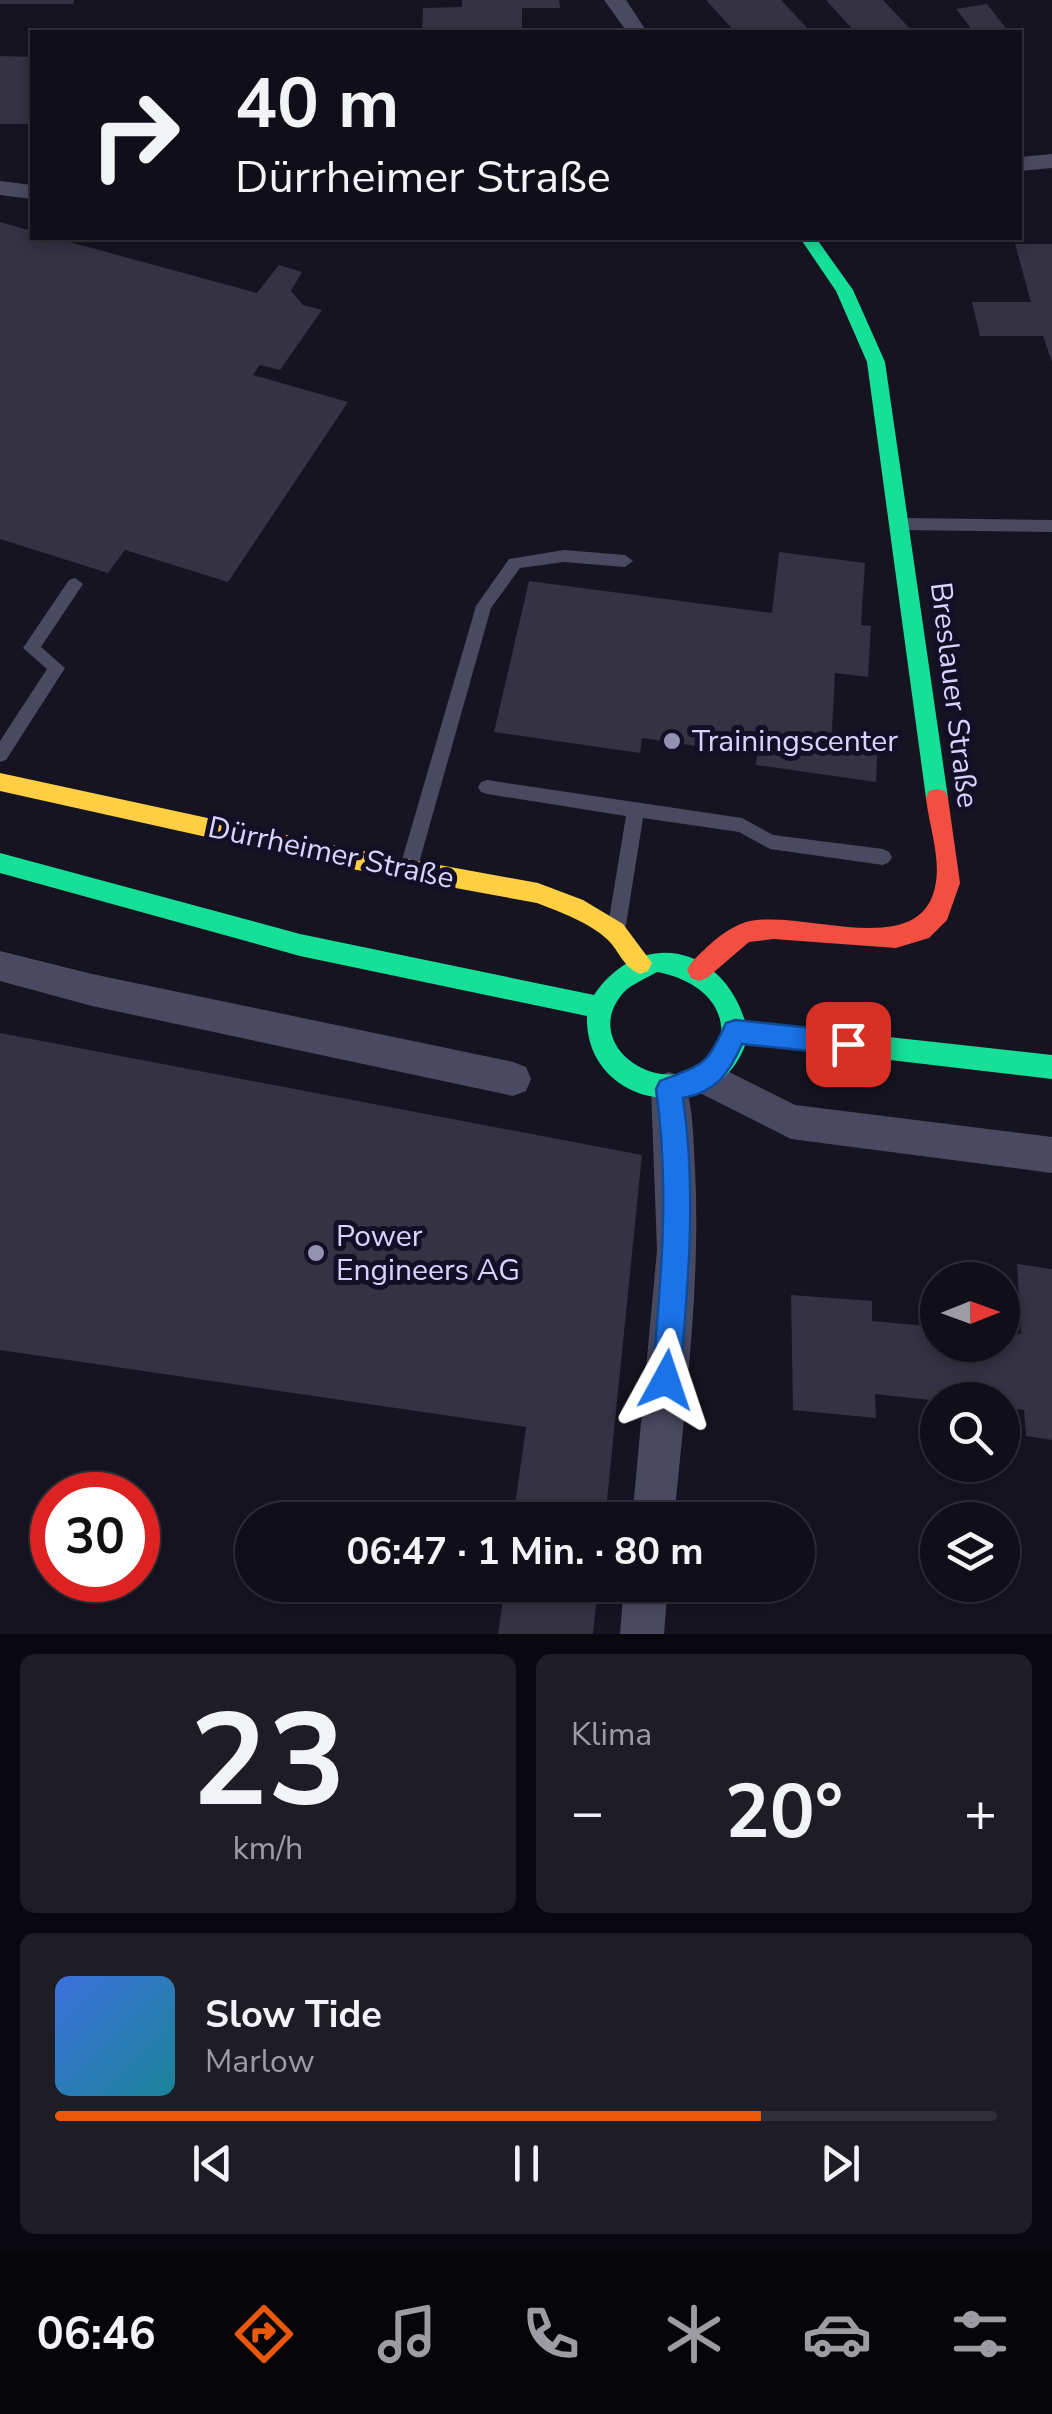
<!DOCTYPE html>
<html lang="de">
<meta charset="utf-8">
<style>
body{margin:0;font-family:"Nunito Sans",sans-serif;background:#1e1d26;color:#f1f3f6;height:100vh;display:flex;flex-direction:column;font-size:38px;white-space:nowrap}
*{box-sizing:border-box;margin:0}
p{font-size:32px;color:#9c9ca2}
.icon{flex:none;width:55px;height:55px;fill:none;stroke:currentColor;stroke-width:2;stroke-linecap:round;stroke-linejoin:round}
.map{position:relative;height:1634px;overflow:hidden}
.drawer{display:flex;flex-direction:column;gap:20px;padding:20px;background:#09080e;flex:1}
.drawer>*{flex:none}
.hud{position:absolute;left:30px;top:30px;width:992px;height:210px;border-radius:0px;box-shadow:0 5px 15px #0003,0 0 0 2px #302f38;background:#100f19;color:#f1f3f6;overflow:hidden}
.needle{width:65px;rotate:89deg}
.controls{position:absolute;left:920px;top:1262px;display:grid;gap:20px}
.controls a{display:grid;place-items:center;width:100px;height:100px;border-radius:50%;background:#100f19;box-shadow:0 5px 15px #0003,0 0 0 2px #302f38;font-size:50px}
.speed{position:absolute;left:30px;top:1472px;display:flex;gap:20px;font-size:50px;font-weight:700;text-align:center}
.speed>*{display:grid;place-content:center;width:130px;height:130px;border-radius:50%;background:#100f19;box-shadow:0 5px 15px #0003,0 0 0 2px #302f38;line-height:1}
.speed .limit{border:15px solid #d22;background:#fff;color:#111}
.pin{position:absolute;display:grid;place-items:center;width:85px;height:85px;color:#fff;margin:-42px;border-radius:20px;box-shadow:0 5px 15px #0006}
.me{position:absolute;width:110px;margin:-55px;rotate:5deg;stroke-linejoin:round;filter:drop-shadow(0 0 8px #0008)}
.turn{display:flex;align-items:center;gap:35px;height:210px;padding:0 40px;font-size:45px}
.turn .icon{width:130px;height:130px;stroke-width:2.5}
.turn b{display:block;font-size:70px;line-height:85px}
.big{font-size:75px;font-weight:700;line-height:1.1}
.drawer .tile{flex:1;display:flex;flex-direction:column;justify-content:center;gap:15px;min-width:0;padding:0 35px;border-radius:15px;background:#1e1d26}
.drawer .dial{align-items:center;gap:0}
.dial b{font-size:130px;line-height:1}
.song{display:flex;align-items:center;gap:30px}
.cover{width:120px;height:120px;border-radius:15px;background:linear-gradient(135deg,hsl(220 70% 55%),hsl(190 70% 35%))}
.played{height:10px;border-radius:5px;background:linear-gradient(90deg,#ea580c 75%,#302f38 75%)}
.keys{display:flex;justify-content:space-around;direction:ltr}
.heat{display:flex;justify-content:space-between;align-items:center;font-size:55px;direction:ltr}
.drawer .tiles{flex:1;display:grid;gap:20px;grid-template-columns:1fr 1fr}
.tile:last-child{grid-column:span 2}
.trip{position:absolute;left:235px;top:1502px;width:580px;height:100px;border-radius:50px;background:#100f19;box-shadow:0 5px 15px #0003,0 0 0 2px #302f38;font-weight:700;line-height:100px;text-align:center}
.tab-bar{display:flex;height:160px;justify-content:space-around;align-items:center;background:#06060a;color:#9c9ca2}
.tab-bar .icon{width:70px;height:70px}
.tab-bar .on{color:#ea580c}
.tab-bar b{font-size:45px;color:#f1f3f6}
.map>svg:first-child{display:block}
.building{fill:#343243}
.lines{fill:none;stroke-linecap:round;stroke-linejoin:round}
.lane{fill:#4a4962;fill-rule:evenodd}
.street{fill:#4a4962;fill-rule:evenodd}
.fast{fill:#16e098;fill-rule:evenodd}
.slow{fill:#ffcf43;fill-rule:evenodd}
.jam{fill:#f24e42;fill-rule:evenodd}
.route{fill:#1a73e8;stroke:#114b97;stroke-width:2.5}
.poi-dot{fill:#9591b1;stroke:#130f26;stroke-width:4}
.labels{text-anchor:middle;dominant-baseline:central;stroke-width:10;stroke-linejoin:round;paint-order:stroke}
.street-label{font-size:30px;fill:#d9d4ff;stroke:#130f26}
.poi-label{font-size:30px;fill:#d9d4ff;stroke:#130f26;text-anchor:start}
</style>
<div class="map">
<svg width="1052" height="1634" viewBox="0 0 1052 1634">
<rect width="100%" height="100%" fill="#161421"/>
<g class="building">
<polygon points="0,0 74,0 73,4 0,4"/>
<polygon points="462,0 559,0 560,8 522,8 522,32 422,32 423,8 462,7"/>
<polygon points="706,0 781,0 811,32 735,32"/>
<polygon points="826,0 883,0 913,32 855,32"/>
<polygon points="987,4 1009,32 974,32 956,9"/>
<polygon points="0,56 32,57 32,124 0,124"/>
<polygon points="0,222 32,231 32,238 55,238 257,293 279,265 302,272 291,291 303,305 322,310 280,370 260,365 253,375 348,402 228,582 125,550 108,573 0,539"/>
<polygon points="1015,244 1052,244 1052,362 1043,336 980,336 972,302 1031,302"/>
<polygon points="779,552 865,563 861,625 871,626 868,677 835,673 832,731 878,737 876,782 756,765 757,755 642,738 640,753 494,732 529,581 772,613"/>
<polygon points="0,1033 642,1155 605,1520 513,1520 526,1427 0,1350"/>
<polygon points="1017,1264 1052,1269 1052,1440 1026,1436 1024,1410 1002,1408 1002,1400 938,1401 875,1394 876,1418 793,1410 791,1295 872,1301 872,1321 938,1327 938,1345 1002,1345 1002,1333 1021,1334"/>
<polygon points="505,1585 598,1585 593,1634 498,1634"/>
</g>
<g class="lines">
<g class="lane">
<polygon points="903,518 1052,520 1052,532 903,530 895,524"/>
<polygon points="564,550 625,555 633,561 625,567 564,562 520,568 491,608 417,870 414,875 408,878 402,875 399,870 476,606 509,559"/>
<polygon points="75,578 83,584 41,647 65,668 6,760 0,762 0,741 47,669 23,648 69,580"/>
<polygon points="487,780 742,818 773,835 883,849 889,852 892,857 889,862 883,865 770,849 739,832 643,818 625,931 622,937 616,939 610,937 607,931 626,816 487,794 481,792 478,787 481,782"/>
</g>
<g class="street">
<polygon points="604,0 626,0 647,32 627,32"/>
<polygon points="1052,154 1052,168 1020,171 1020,157"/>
<polygon points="0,181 32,185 32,199 0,195"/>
<polygon points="0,951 92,974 513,1062 526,1067 531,1079 526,1091 513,1096 92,1006 0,981"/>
<polygon points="707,1061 795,1105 1052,1137 1052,1173 791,1139 694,1090 689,1078 694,1066"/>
<path d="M669,1072L682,1077C694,1104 693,1138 695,1168C701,1285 685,1403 674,1520H632L657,1250L651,1089L656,1077Z"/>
<polygon points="624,1585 668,1585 664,1634 620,1634"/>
</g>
<g class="fast">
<polygon points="800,238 816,238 853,290 885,362 948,798 945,805 929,805 926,798 867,362 836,291"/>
<path d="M0,853L300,934L594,995C640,928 721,944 745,1021L1052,1055V1079L746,1043C715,1131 584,1108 587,1016L300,956L0,873ZM657,972C696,979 731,1005 719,1048C673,1112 574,1047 624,992C632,984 647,978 657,972Z"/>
</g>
<path class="slow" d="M0,773L341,847L538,883L583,900L623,924L652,963L648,971L640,974C624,968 619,951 608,940C589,922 560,912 537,903L341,867L0,791Z"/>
<path class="jam" d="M937,789L945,791L948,798L960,883L947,920L929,938L896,948L773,939L749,942L707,978L699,981L691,978L687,970C692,960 699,955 707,947C719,936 731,927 746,922C801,907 924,965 936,882C940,855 929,825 926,798L929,791Z"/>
</g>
<path class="route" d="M735,1020L848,1032L857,1036L860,1044L857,1052L848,1055L742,1044C729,1073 717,1092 683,1098C697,1192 688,1286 680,1380L676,1390L666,1394L656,1390L652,1380C661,1283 670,1186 656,1089L660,1081C703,1064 706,1068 726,1023Z"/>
<g class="poi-dot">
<circle cx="672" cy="741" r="10"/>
<circle cx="316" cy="1253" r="10"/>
</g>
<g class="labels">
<g class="street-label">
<text transform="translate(954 695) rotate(83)">Breslauer Straße</text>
<text transform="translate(331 853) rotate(12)">Dürrheimer Straße</text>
</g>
<g class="poi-label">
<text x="692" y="741">Trainingscenter</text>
<text x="336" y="1236">Power<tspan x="336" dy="34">Engineers AG</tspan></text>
</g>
</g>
</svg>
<div class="controls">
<a><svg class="needle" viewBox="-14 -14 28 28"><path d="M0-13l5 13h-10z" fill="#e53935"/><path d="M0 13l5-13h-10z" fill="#9c9ca2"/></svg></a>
<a><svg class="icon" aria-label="search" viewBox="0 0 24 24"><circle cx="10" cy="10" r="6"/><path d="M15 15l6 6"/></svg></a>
<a><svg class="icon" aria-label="layers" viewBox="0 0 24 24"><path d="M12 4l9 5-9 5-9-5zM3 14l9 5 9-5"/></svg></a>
</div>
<div class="speed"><div class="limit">30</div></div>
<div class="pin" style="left:848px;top:1044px;background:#d93025"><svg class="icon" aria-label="arrive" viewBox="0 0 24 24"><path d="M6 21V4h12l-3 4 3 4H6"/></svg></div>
<svg class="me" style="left:666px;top:1380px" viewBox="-20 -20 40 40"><path d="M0-17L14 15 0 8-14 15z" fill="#1a73e8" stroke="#fff" stroke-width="4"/></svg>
<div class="trip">06:47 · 1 Min. · 80 m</div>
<div class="hud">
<div class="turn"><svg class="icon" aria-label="right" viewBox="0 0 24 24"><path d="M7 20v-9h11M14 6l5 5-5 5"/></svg><div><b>40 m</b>Dürrheimer Straße</div></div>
</div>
</div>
<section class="drawer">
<div class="tiles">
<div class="tile dial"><b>23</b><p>km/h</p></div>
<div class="tile"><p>Klima</p>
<div class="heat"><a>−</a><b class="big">20°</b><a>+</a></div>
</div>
<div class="tile">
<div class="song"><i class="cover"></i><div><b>Slow Tide</b><p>Marlow</p></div></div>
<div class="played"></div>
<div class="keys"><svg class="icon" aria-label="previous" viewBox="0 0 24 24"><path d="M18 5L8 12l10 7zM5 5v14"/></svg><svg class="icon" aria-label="pause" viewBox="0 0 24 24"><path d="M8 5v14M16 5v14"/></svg><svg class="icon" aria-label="next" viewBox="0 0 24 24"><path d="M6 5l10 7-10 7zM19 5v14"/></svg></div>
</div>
</div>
</section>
<nav class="tab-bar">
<b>06:46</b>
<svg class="icon on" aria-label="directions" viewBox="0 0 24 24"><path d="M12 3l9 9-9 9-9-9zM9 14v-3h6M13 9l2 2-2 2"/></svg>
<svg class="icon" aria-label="music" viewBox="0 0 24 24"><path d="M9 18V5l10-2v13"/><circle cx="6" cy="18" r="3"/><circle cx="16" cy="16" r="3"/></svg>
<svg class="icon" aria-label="phone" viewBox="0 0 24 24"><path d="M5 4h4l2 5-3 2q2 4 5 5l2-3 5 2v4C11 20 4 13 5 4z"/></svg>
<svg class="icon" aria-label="climate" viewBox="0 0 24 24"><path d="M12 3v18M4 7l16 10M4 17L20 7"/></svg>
<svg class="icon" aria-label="car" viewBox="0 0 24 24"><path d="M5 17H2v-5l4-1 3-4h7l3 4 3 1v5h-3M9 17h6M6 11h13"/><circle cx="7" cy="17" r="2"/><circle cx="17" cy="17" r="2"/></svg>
<svg class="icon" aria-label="filters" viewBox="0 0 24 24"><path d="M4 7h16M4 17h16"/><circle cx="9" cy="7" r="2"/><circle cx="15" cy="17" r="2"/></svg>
</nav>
